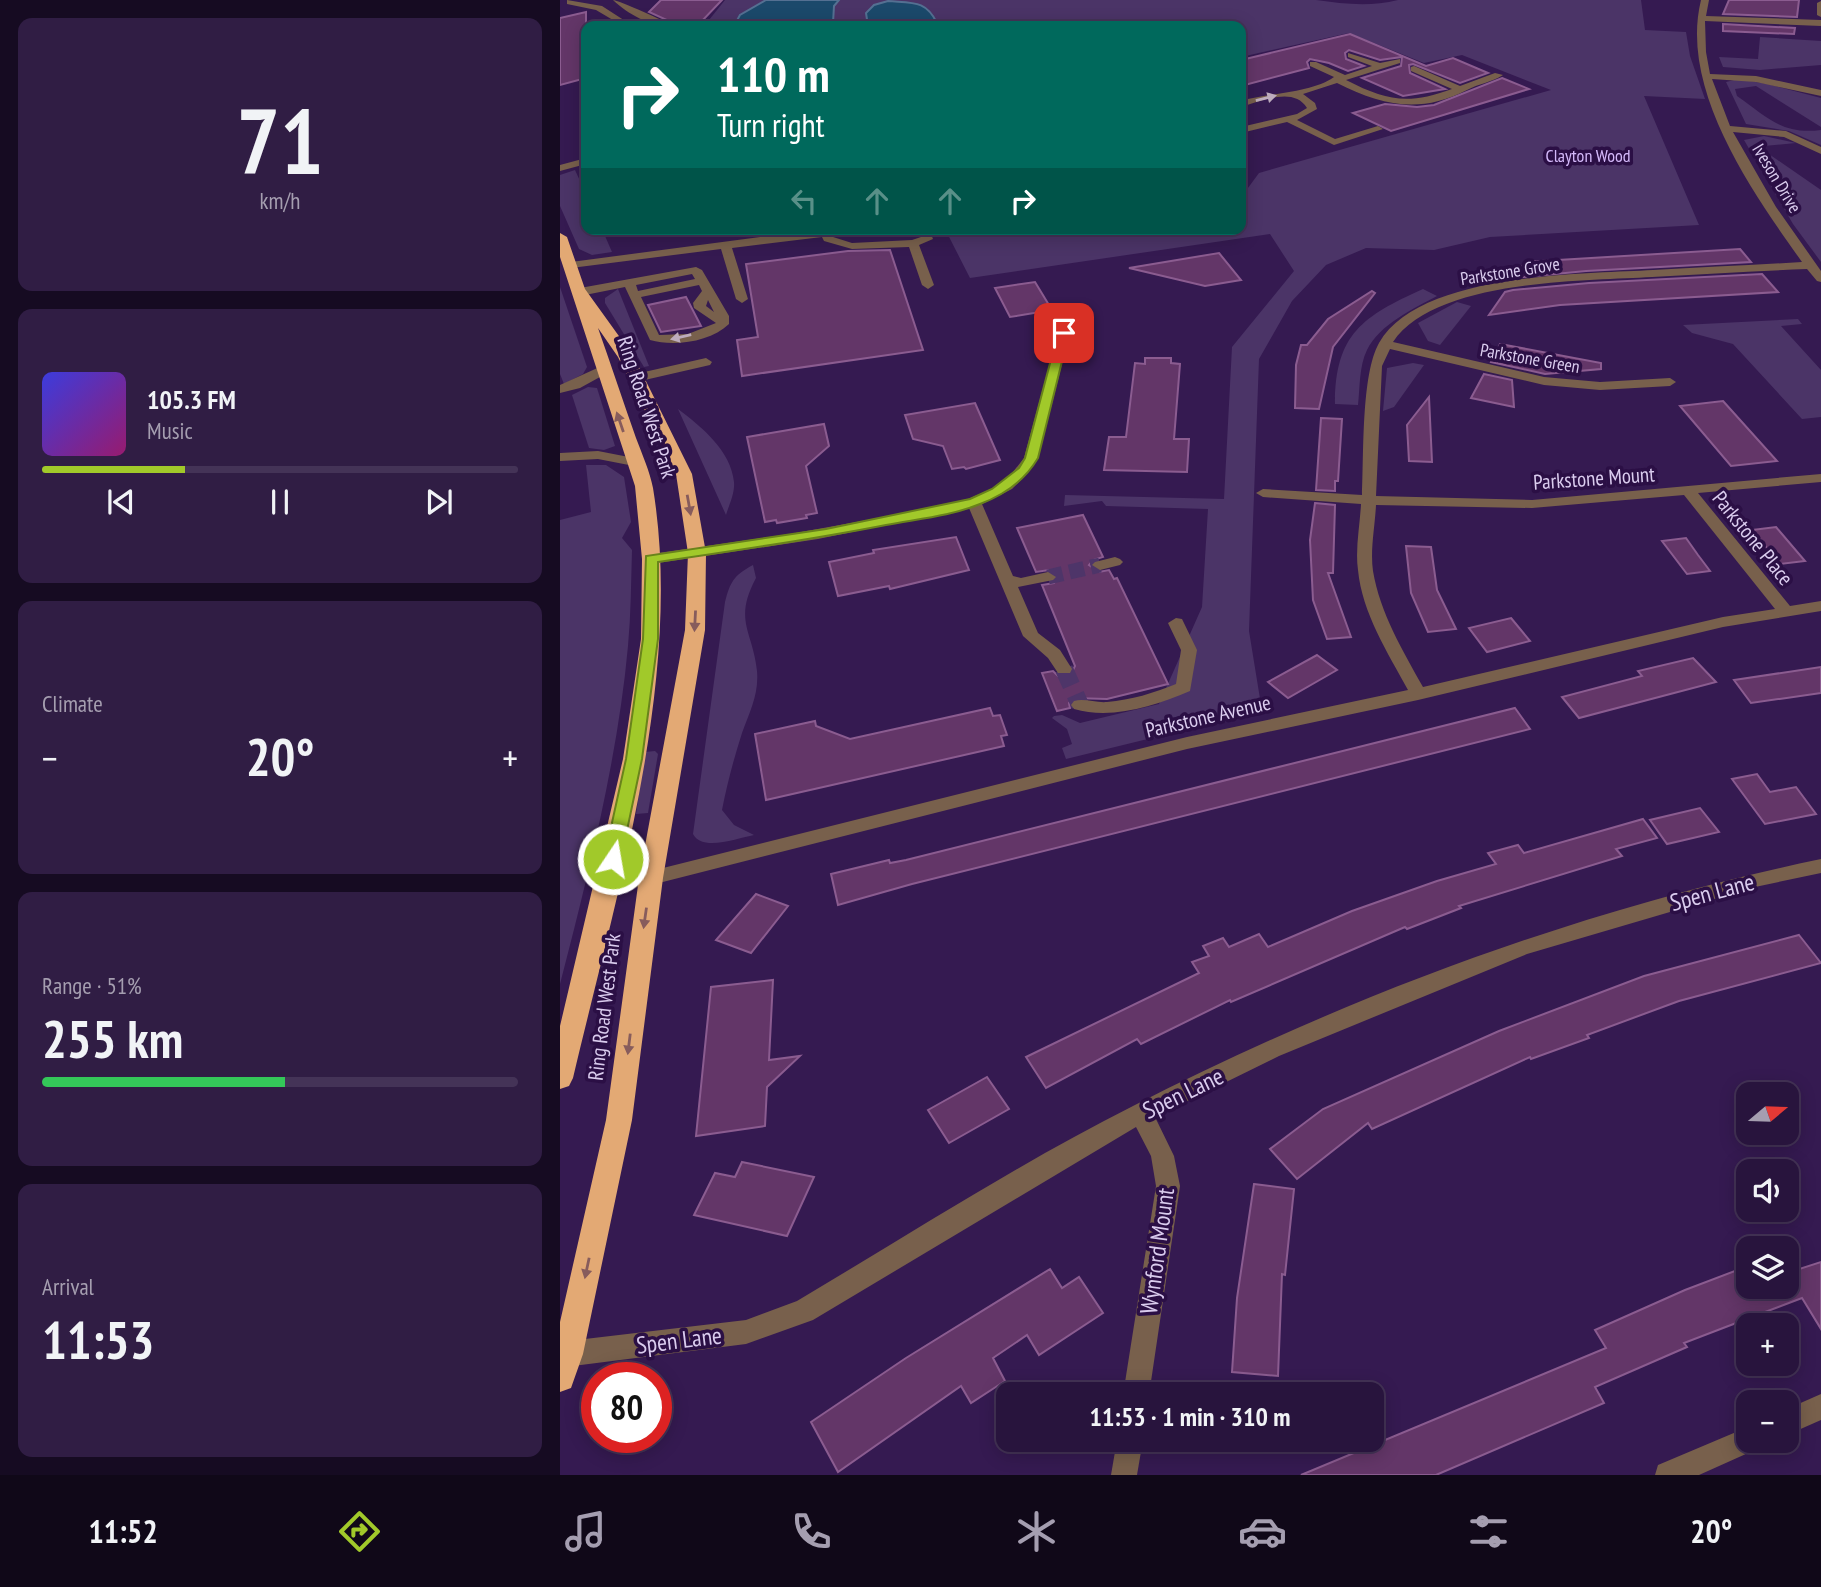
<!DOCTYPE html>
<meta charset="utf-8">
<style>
body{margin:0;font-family:"PT Sans Narrow",sans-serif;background:#301d44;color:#f1f3f6;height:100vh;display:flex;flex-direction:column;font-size:26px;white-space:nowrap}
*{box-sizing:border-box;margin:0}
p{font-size:23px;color:#a59eb0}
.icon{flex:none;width:38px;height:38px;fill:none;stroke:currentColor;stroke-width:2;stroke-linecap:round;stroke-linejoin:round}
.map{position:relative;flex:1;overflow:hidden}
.side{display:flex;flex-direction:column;gap:18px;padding:18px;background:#160b22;width:560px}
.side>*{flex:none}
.guide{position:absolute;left:21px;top:21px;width:665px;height:214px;border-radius:14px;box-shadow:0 4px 18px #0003,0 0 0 2px #443357;background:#00695c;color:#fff;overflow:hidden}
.needle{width:46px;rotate:71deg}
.fabs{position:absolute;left:1176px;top:1082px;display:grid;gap:14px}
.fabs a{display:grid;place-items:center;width:63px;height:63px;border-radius:14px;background:#28143d;box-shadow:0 4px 18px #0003,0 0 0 2px #443357;font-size:35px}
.speed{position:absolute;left:21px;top:1362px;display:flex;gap:14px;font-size:35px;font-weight:700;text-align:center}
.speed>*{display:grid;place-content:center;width:91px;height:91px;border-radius:50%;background:#28143d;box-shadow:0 4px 18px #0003,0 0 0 2px #443357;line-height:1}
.speed .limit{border:10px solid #d22;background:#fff;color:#111}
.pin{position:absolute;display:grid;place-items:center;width:60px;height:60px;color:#fff;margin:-30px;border-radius:14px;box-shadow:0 4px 10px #0006}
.me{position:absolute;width:77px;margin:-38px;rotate:12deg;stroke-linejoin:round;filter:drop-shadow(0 0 5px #0008)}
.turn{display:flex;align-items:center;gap:24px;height:147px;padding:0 21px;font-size:32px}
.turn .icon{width:91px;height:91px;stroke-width:2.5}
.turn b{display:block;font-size:49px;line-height:60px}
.lanes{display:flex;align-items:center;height:66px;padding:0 21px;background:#0003;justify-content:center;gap:35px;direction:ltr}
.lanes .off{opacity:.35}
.big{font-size:52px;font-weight:700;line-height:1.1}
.side .widget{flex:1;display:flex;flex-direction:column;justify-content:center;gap:10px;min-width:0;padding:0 24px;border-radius:14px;background:#301d44}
.side .dial{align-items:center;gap:0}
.dial b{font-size:91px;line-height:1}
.song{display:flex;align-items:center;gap:21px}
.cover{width:84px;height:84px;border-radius:10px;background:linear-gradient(135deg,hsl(240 70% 55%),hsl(320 70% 35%))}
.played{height:7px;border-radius:4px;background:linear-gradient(90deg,#a1c92a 30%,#443357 30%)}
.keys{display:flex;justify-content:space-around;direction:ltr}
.heat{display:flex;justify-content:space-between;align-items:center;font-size:38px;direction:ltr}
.charge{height:10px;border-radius:5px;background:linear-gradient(90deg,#34c759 51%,#443357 0)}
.trip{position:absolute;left:436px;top:1382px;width:388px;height:70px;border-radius:14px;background:#28143d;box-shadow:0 4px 18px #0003,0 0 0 2px #443357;font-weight:700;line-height:70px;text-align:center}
.dock{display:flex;height:112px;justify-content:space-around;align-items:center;background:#100818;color:#a59eb0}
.dock .icon{width:49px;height:49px}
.dock .on{color:#a1c92a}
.dock b{font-size:32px;color:#f1f3f6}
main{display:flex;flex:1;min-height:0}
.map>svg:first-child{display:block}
.green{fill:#4b3467}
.water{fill:#1b496b;stroke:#547092;stroke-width:2}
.building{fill:#633668;stroke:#8b5c90;stroke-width:2}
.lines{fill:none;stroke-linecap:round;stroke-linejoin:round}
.minor-tunnel-far1{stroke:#4e3569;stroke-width:15;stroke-dasharray:15 7;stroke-linecap:butt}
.minor-tunnel{stroke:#4e3569;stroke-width:18;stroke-dasharray:18 10;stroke-linecap:butt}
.minor{fill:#78604c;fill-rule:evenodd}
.highway{fill:#e3a974;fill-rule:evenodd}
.oneway{fill:#bdacbd}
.oneway2{fill:#875c5c}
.route{fill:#a1c92a;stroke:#69831b;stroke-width:2}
.labels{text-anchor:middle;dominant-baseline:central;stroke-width:7;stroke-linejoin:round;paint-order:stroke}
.far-park-label{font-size:18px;fill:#d4b9fa;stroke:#2b0f45}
.far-street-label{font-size:18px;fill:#daccee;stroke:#2b0f45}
.street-label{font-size:21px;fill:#daccee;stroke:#2b0f45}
.near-street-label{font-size:24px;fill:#daccee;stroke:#2b0f45}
</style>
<main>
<section class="side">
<div class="widget dial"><b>71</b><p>km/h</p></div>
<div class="widget">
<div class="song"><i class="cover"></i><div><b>105.3 FM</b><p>Music</p></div></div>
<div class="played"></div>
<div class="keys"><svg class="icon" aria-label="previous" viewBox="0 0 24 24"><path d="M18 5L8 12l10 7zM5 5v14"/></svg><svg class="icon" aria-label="pause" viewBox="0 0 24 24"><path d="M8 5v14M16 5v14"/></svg><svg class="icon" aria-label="next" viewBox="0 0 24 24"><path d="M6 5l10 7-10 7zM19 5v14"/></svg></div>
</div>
<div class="widget"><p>Climate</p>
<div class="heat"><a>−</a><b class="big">20°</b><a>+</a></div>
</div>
<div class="widget"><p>Range · 51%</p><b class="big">255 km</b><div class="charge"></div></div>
<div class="widget"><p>Arrival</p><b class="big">11:53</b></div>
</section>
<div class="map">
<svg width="1261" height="1475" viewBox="0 0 1261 1475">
<rect width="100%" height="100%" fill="#351a51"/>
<g class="green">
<polygon points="165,0 206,0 175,24 195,26 145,25"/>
<path d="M279,0H756C784,4 810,7 838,0H1081L1085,30L1126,32L1130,56L1145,99L1084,96L1139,225L930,237L874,250L806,248L766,265L732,301L699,359L689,631L702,711L506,759L502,748L512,744L507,729L492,718L494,716L502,715L520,723L599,704L642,607L648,509L546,506L542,501L504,506L505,495L664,499L672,347L734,271L710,234L410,278L385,229H681V192H685L699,173L991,90L902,55L864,63L789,33L681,57V26H479L401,22L399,26H373L377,23C366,0 353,3 328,1L308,21V26H257L273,23L274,6Z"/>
<polygon points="1200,37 1261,41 1261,65 1200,70 1163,67 1159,57 1198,59"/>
<path d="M1178,79L1208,84L1261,98V127L1196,86L1175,89L1177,96C1207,117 1222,135 1261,130V145L1229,131L1186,124L1166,82Z"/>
<polygon points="1204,136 1236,143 1204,146 1206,152 1261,190 1261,262 1233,224 1184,140"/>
<polygon points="15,170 26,194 26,229 42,229 52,252 32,255 19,249 0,206 0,175"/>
<polygon points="0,287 27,367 23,374 4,384 0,374"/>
<polygon points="58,289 89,366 84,367 45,303 45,298"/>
<path d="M863,289L877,296C853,309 820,324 807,350C799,366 800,388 798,405L775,404C775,334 803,316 863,289Z"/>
<polygon points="897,302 911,306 880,345 868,341 858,323"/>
<polygon points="1238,319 1242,324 1221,326 1261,370 1261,417 1242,419 1173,344 1132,333 1123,325"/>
<polygon points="853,363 864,365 834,407 823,411 827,368"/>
<polygon points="28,387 37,388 55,446 44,450 29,448 12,395"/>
<path d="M118,409C142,427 171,451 174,482C175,493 169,505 166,515Z"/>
<path d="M26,465H46L64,477L71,522L62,538L72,550C71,582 71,614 68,646C58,757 28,876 0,984V520L31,512Z"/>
<path d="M193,565L196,578C173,621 193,631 197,671C199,694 190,711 182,733C174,758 167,784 162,810L174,825L194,835C178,838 142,852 133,834L165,602C170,582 174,575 193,565Z"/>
<polygon points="95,751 98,754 88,813 76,814 85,752"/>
</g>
<g class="water">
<polygon points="206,0 279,0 274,6 273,23 257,26 175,24 180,15"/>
<path d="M328,1C353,3 366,0 377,23L373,26H308L306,13L314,5Z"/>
</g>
<g class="building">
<polygon points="101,0 162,0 141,22 111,22 89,12"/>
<polygon points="1169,0 1239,0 1237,17 1163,14"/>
<polygon points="26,12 26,78 0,85 0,18"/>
<polygon points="1163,24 1235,28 1234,34 1163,31"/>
<polygon points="790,34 866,66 893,58 928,73 900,83 853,64 849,65 850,73 885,89 843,96 802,78 841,66 842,57 820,60 789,50 785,53 786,59 804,66 788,71 769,63 750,59 747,62 749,68 681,86 681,60"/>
<polygon points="942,78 969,89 831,131 793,113 825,104 857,107 874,105"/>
<polygon points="1180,249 1191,262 1026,271 954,278 965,262"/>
<polygon points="330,250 363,350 182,376 177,340 198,337 186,264 288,251"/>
<polygon points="659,253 681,280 645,286 569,268"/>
<polygon points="1202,274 1218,292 1000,305 929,315 945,292 953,290 1029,283"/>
<polygon points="475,282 492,310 450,317 435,288"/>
<polygon points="812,291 815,293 773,347 759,409 735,408 736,365 741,345 747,345 768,319"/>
<polygon points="126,297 141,326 101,332 88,305"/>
<polygon points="940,344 1041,363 1041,369 985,374 931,362"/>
<polygon points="585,358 611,358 611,363 620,364 614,439 629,439 627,472 544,470 549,437 566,437 575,363 585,364"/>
<polygon points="924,374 952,380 954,407 911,398"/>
<polygon points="869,397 872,462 849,461 847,425"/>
<polygon points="1163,401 1217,461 1171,466 1120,406"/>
<polygon points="415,403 440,460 406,469 404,467 392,469 383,446 353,439 345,415"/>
<polygon points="761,418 782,419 778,481 775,481 775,491 756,490"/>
<polygon points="264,424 269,446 246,466 257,513 246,515 247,518 217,523 216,520 205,522 187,437"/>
<polygon points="755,503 775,505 773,573 768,573 791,637 767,639 753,600 750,540"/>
<polygon points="523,515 543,557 533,560 529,565 539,572 549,570 554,579 557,578 608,684 547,699 513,698 509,703 510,708 497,711 482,673 493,671 498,676 510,676 515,666 482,585 494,583 499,577 489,570 476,572 457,528"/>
<polygon points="1216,527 1245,561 1220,564 1192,530"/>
<polygon points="396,537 409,570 330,589 329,586 278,596 269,562 314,553 313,550"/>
<polygon points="1126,538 1138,555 1150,571 1127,574 1102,541"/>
<polygon points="846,546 871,547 877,590 896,629 868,632 851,593"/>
<polygon points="951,618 970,641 927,652 909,628"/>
<polygon points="757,655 777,670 728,698 708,682"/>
<polygon points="1133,658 1156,682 1019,718 1002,697 1082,676 1078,671"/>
<polygon points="1261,667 1261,693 1191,703 1174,680"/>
<polygon points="430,708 433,716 440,715 447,735 441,736 444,746 206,800 195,734 255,721 256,726 290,739"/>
<polygon points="955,708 970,729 352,884 278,905 271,874 329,860 330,863 346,860"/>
<polygon points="1197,774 1210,792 1236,787 1256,814 1205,824 1172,779"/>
<polygon points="1140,808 1159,832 1107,844 1090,820"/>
<polygon points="1083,819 1097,838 1056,849 1062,856 899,906 901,908 847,929 845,927 671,1002 670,1000 581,1044 577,1039 486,1088 466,1057 639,973 632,962 649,956 643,946 663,938 669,947 699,934 708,947 792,911 877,881 936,864 928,853 958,845 964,853"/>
<polygon points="196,894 228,906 191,953 156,940"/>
<polygon points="1239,935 1261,963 1119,1001 1027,1035 1029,1038 971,1059 970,1057 812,1129 808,1123 737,1179 710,1149 763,1109 939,1031 1084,976"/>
<polygon points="213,980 209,1060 240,1056 207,1087 205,1126 136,1136 151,987"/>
<polygon points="427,1077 449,1109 389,1143 368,1110"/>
<polygon points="182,1162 254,1177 227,1236 134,1215 155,1173 175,1177"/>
<polygon points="694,1184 734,1189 725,1275 722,1274 718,1376 672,1372 677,1298"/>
<polygon points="1261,1262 1261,1329 1242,1298 1184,1320 1124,1343 1127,1347 1035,1387 1044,1403 876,1475 741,1475 1046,1348 1035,1330 1125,1290 1188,1266 1188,1286 1227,1286 1227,1273"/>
<polygon points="490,1269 502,1288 519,1277 543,1313 479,1355 467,1335 433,1358 445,1381 411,1403 401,1386 278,1472 251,1422 346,1358"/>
</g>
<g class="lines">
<polyline class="minor-tunnel-far1" points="488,577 540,565"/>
<polyline class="minor-tunnel" points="504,669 520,705"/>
<g class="minor">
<polygon points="7,0 42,6 73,26 63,26 36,10 7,4"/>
<path d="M53,0C58,0 107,22 113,26C91,27 69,15 53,0Z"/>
<path d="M1141,0H1149L1146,16L1261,20V26L1145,21L1146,52L1150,74L1196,76L1261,90V96L1196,82L1152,79L1170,126L1226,131L1261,147V154L1224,137L1173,132L1216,207L1261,271V282L1257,281L1247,269C1195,271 1144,274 1092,277C1024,281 875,279 833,342L984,377L1040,382L1110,378L1116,382L1110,386L1040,390L984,385L830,349L822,366L816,496L972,500L1261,474V482L1138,493L1230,606L1261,601V611L1163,627L858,700L627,749L91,885L47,892L40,890L37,885L40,880L47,878L91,871L627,737L848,690C828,653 802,613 798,570C795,549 800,525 801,504L703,497L696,493L703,489L802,495C804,456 801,375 819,343C859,273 1022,274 1093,270C1143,267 1193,265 1242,262C1192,192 1119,89 1141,0ZM1124,495L1215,609L1163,617L863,687C843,651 820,613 813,571C810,550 815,526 816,505L972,508Z"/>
<polygon points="1261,1 1261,17 1257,15 1257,3"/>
<path d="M788,53L820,63L840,59V63L786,80C827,101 848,105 892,89L851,71V67L854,66L900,86L935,73L943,75C932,82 918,84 907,90C860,114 823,106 777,83L743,94L755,103L757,109L737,120L775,139L818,126L823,129L774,145L727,122L681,133V127L737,114L747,108C734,86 701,101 681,107V101C708,93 752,93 774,77L750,66V62H756L785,75L812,66L788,57Z"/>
<polygon points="26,158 26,164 0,171 0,165"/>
<polygon points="260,229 271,229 273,237 292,243 352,240 361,237 358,229 369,229 373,239 359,245 374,285 368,289 362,285 349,247 292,249 264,241 262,237 172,248 188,299 182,303 176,299 161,249 11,268 5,265 11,262"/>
<path d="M136,267L142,270L169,316V324C150,342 114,347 90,340L65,287L20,296L14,292L20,288ZM132,274L135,279L78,291L76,285ZM139,285L142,291L133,303L134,308L156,323L128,334L99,335L81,297ZM148,300L154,312L146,306Z"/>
<polygon points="504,329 510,333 478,458 465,476 452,489 422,504 453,576 461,578 488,572 496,577 493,580 458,587 478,633 500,650 512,669 510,673 498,673 488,658 463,636 409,508 258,539 91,564 83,559 91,554 230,534 363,510 408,499 434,488 449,477 464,458 498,333"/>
<polygon points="146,358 152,362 150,365 76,382 70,378 71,375"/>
<polygon points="44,365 49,366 49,372 20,388 0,393 0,385"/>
<polygon points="38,451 79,459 81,462 74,466 38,459 0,461 0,453"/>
<polygon points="555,557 560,559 563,562 560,565 540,570 532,565 535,562"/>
<path d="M616,618L622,619L637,650L630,691C594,706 552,720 514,709L511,705L514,701C524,698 536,703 547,702C571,700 594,693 616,684L621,650L608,623Z"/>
<path d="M1261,859V873L1195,887L967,954L719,1056L595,1117L614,1156L620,1186L589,1395H563L596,1186L591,1156L576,1127L253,1320L186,1344L13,1366L0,1373V1345L8,1341L186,1320L237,1301C348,1235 458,1164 573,1106C790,995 1022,909 1261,859Z"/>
<polygon points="1261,1394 1261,1420 1227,1435 1227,1409"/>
<polygon points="1188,1427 1188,1440 1201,1440 1197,1449 1139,1475 1095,1475 1098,1465"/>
<polygon points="557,1440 583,1440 577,1475 551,1475"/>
</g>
<path class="highway" d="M0,233L7,237L25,289L74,357L132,474L146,553L145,630L103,878L72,1120L23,1354L11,1388L0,1392V1322L46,1120L79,878L125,630L128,553L116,474L58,357L38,328C51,365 63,401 76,438C82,454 90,472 93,488C124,676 56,895 13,1078L9,1086L0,1089V1026L63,759L81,639L82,559L75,486L0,257Z"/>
</g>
<defs><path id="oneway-solid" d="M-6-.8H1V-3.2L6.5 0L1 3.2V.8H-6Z" transform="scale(1.75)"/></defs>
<g class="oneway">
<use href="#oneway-solid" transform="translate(706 98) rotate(-14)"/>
<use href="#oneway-solid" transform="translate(121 337) rotate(167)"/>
</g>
<g class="oneway2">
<use href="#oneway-solid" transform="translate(60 422) rotate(-109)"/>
<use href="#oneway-solid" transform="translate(129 505) rotate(80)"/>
<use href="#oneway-solid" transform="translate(135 621) rotate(93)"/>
<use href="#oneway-solid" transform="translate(85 918) rotate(98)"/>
<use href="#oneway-solid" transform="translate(69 1044) rotate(97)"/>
<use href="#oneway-solid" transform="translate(27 1268) rotate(102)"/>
</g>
<path class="route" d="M504,330L509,333L478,458C465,480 444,495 420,504C391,516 357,519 326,525C250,540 174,551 98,562V639L82,759L61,859L59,864H47L44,859L66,759L83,639L86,556L266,529L410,499L432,489L459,468L465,458L498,333Z"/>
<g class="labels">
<g class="far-park-label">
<text x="1028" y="155">Clayton Wood</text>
</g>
<g class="far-street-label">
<text transform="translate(1217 178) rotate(59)">Iveson Drive</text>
<text transform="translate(950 271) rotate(-9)">Parkstone Grove</text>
<text transform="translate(970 358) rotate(10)">Parkstone Green</text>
</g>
<g class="street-label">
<text transform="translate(87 407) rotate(72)">Ring Road West Park</text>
<text transform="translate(1034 478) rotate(-4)">Parkstone Mount</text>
<text transform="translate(1193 538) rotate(51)">Parkstone Place</text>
<text transform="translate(648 716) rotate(-13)">Parkstone Avenue</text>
<text transform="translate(44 1007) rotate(-83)">Ring Road West Park</text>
</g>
<g class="near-street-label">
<text transform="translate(1152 892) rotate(-15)">Spen Lane</text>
<text transform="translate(623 1093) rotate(-26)">Spen Lane</text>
<text transform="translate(597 1251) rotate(-82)">Wynford Mount</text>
<text transform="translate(119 1340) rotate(-7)">Spen Lane</text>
</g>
</g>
</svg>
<div class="fabs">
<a><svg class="needle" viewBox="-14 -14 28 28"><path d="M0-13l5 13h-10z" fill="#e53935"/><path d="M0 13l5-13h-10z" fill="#a59eb0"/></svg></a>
<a><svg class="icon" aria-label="sound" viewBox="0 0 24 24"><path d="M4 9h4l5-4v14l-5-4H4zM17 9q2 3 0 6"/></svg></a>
<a><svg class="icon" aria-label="layers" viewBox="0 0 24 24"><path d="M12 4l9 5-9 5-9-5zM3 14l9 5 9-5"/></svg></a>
<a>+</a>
<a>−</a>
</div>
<div class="speed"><div class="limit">80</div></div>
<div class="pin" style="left:504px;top:333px;background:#d93025"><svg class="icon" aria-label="arrive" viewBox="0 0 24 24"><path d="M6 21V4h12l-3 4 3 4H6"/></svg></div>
<svg class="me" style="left:53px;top:859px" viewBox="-20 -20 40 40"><circle r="17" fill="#a1c92a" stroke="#fff" stroke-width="3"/><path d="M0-11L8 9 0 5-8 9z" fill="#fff"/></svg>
<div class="trip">11:53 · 1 min · 310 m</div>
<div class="guide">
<div class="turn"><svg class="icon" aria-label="right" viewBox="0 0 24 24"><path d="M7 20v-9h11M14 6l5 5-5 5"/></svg><div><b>110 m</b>Turn right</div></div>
<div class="lanes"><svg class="icon off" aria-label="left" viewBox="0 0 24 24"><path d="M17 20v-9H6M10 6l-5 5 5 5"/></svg><svg class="icon off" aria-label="ahead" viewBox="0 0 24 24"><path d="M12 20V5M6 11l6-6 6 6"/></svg><svg class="icon off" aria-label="ahead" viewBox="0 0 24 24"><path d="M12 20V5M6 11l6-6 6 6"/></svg><svg class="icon" aria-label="right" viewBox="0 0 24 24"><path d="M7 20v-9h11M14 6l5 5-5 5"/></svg></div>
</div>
</div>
</main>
<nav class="dock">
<b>11:52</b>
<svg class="icon on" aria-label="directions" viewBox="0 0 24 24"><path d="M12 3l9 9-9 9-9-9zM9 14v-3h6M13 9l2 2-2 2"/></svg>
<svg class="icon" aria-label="music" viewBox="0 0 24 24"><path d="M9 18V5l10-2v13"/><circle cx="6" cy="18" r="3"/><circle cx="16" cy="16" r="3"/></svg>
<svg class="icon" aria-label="phone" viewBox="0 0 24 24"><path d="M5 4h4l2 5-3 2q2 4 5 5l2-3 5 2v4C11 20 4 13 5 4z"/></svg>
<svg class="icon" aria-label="climate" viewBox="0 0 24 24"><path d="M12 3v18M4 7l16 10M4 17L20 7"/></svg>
<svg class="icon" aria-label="car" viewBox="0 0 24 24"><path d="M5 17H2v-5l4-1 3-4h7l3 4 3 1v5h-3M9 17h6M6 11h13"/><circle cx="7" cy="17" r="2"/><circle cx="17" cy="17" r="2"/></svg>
<svg class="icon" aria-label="filters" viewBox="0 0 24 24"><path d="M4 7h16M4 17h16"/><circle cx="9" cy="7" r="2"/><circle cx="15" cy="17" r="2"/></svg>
<b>20°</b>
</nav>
